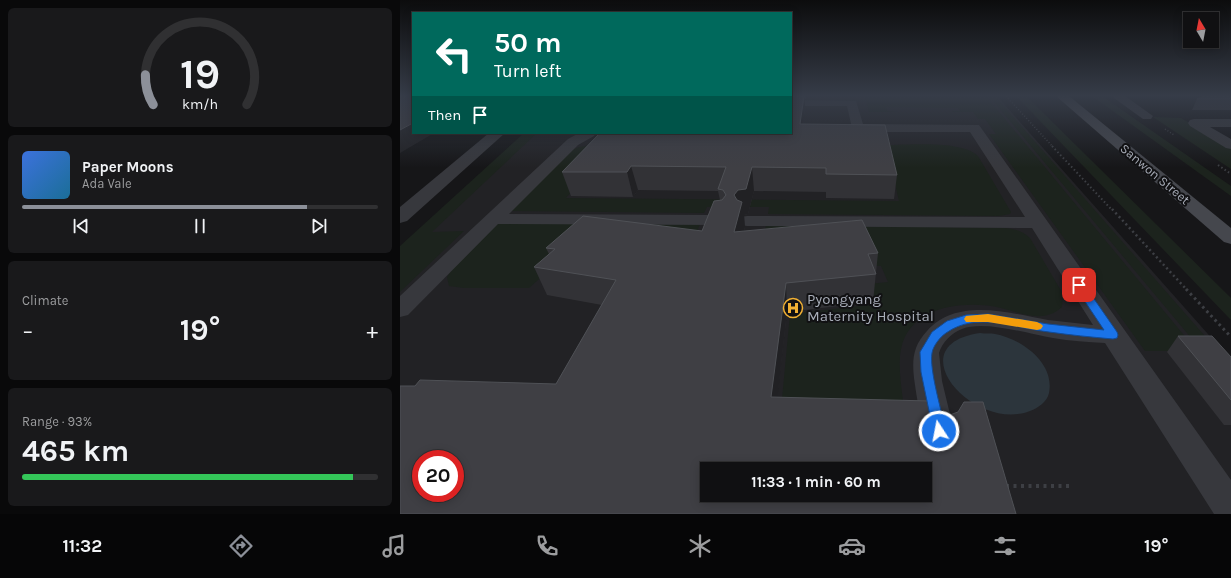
<!DOCTYPE html>
<meta charset="utf-8">
<style>
body{margin:0;font-family:Karla,sans-serif;background:#19191b;color:#f1f3f6;height:100vh;display:flex;flex-direction:column;font-size:15px;white-space:nowrap}
*{box-sizing:border-box;margin:0}
p{font-size:13px;color:#9c9d9f}
.icon{flex:none;width:22px;height:22px;fill:none;stroke:currentColor;stroke-width:2;stroke-linecap:round;stroke-linejoin:round}
.map{position:relative;flex:1;overflow:hidden}
.side{display:flex;flex-direction:column;gap:8px;padding:8px;background:#09090a;width:400px}
.side>*{flex:none}
.hud{position:absolute;left:12px;top:12px;width:380px;height:122px;border-radius:0px;box-shadow:0 2px 10px #0003,0 0 0 1px #303032;background:#00695c;color:#fff;overflow:hidden}
.needle{width:26px;rotate:350deg}
.controls{position:absolute;left:783px;top:12px;display:grid;gap:8px}
.controls a{display:grid;place-items:center;width:36px;height:36px;border-radius:0px;background:#101012;box-shadow:0 2px 10px #0003,0 0 0 1px #303032;font-size:20px}
.speed{position:absolute;left:12px;top:450px;display:flex;gap:8px;font-size:20px;font-weight:700;text-align:center}
.speed>*{display:grid;place-content:center;width:52px;height:52px;border-radius:50%;background:#101012;box-shadow:0 2px 10px #0003,0 0 0 1px #303032;line-height:1}
.speed .limit{border:6px solid #d22;background:#fff;color:#111}
.pin{position:absolute;display:grid;place-items:center;width:34px;height:34px;color:#fff;margin:-17px;border-radius:8px;box-shadow:0 2px 6px #0006}
.me{position:absolute;width:44px;margin:-22px;rotate:349deg;stroke-linejoin:round;filter:drop-shadow(0 0 3px #0008)}
.turn{display:flex;align-items:center;gap:14px;height:84px;padding:0 16px;font-size:18px}
.turn .icon{width:52px;height:52px;stroke-width:2.5}
.turn b{display:block;font-size:28px;line-height:34px}
.then{display:flex;align-items:center;height:38px;padding:0 16px;background:#0003;gap:8px;font-size:15px}
.big{font-size:30px;font-weight:700;line-height:1.1}
.side .tile{flex:1;display:flex;flex-direction:column;justify-content:center;gap:6px;min-width:0;padding:0 14px;border-radius:6px;background:#19191b}
.side .dial{align-items:center;gap:0}
.dial svg{height:104px;overflow:visible;fill:none;stroke:#303032;stroke-width:7;stroke-linecap:round;text-anchor:middle}
.dial text{fill:#f1f3f6;stroke:none}
.song{display:flex;align-items:center;gap:12px}
.cover{width:48px;height:48px;border-radius:6px;background:linear-gradient(135deg,hsl(220 70% 55%),hsl(200 70% 35%))}
.played{height:4px;border-radius:2px;background:linear-gradient(90deg,#8c9099 80%,#303032 80%)}
.keys{display:flex;justify-content:space-around;direction:ltr}
.heat{display:flex;justify-content:space-between;align-items:center;font-size:22px;direction:ltr}
.charge{height:6px;border-radius:3px;background:linear-gradient(90deg,#34c759 93%,#303032 0)}
.trip{position:absolute;left:300px;top:462px;width:232px;height:40px;border-radius:0px;background:#101012;box-shadow:0 2px 10px #0003,0 0 0 1px #303032;font-weight:700;line-height:40px;text-align:center}
.tabs{display:flex;height:64px;justify-content:space-around;align-items:center;background:#060607;color:#9c9d9f}
.tabs .icon{width:28px;height:28px}
.tabs .current{color:#8c9099}
.tabs b{font-size:18px;color:#f1f3f6}
main{display:flex;flex:1;min-height:0}
.map>svg:first-child{display:block}
.built{fill:#222225;fill-rule:evenodd}
.green{fill:#1c231d}
.water{fill:#2c353c}
.lines{fill:none;stroke-linecap:round;stroke-linejoin:round}
.path-far4{stroke:#3d3f44;stroke-width:1.5;stroke-dasharray:1 2;stroke-linecap:butt}
.path-far3{stroke:#3d3f44;stroke-width:2;stroke-dasharray:1.5 2.5;stroke-linecap:butt}
.path-far2{stroke:#3d3f44;stroke-width:2.5;stroke-dasharray:2 3;stroke-linecap:butt}
.path-far1{stroke:#3d3f44;stroke-width:3;stroke-dasharray:2.5 3.5;stroke-linecap:butt}
.path{stroke:#3d3f44;stroke-width:4;stroke-dasharray:3 4.5;stroke-linecap:butt}
.service{fill:#37383d;fill-rule:evenodd}
.tertiary{fill:#37383d;fill-rule:evenodd}
.secondary{fill:#45474d;fill-rule:evenodd}
.wall{fill:#323236}
.shaded-wall{fill:#212124}
.building{fill:#3f3f44;stroke:#4f5156;fill-rule:evenodd}
.route{fill:#1a73e8;stroke:#114b97}
.slow{fill:#f59e0b}
.labels{text-anchor:middle;dominant-baseline:central;stroke-width:4;stroke-linejoin:round;paint-order:stroke}
.far-street-label{font-size:13px;fill:#a8adb8;stroke:#111113}
.poi-label{font-size:15px;fill:#a8adb8;stroke:#111113;text-anchor:start}
</style>
<main>
<section class="side">
<div class="tile dial"><svg viewBox="0 0 100 80">
<path d="M14 69A42 42 0 1 1 86 69"/>
<path d="M14 69A42 42 0 0 1 8 46" stroke="#8c9099"/>
<text x="50" y="56" font-size="32" font-weight="700">19</text>
<text x="50" y="72" font-size="11">km/h</text>
</svg></div>
<div class="tile">
<div class="song"><i class="cover"></i><div><b>Paper Moons</b><p>Ada Vale</p></div></div>
<div class="played"></div>
<div class="keys"><svg class="icon" aria-label="previous" viewBox="0 0 24 24"><path d="M18 5L8 12l10 7zM5 5v14"/></svg><svg class="icon" aria-label="pause" viewBox="0 0 24 24"><path d="M8 5v14M16 5v14"/></svg><svg class="icon" aria-label="next" viewBox="0 0 24 24"><path d="M6 5l10 7-10 7zM19 5v14"/></svg></div>
</div>
<div class="tile"><p>Climate</p>
<div class="heat"><a>−</a><b class="big">19°</b><a>+</a></div>
</div>
<div class="tile"><p>Range · 93%</p><b class="big">465 km</b><div class="charge"></div></div>
</section>
<div class="map">
<svg width="831" height="514" viewBox="0 0 831 514">
<rect width="100%" height="100%" fill="#161618"/>
<path class="built" d="M391,96H597L831,360V514H0V257L133,133H391ZM21,459H55V493H21ZM307,469H525V495H307Z"/>
<g class="green">
<polygon points="465,96 586,96 797,351 745,351 589,134 596,134 585,119 578,119 573,112 553,112 552,111 560,111 558,108 486,107 487,111 498,112 469,112"/>
<polygon points="589,96 595,96 818,351 802,351"/>
<polygon points="616,96 626,96 831,298 831,320"/>
<polygon points="692,96 702,96 831,186 831,196"/>
<polygon points="753,117 781,118 831,148 831,169"/>
<polygon points="124,133 137,133 32,232 64,231 0,292 0,246"/>
<path d="M199,144H213L166,198L499,201L486,145C509,145 562,140 578,156L611,212L610,214L599,216L368,214L369,207H307L304,213L110,211L172,150L179,147Z"/>
<polygon points="99,222 300,224 288,255 162,259 129,288 64,288 49,286 47,277 54,267"/>
<path d="M366,225L605,228C615,229 623,231 630,238L663,294L662,307C644,324 621,313 601,308C566,300 510,305 501,349C498,365 501,384 503,401L382,399L390,314L476,304L469,284L488,282L481,266H471L360,254Z"/>
</g>
<path class="water" d="M580,333C585,334 591,333 595,334C622,339 655,363 649,393C647,402 638,408 630,411C574,433 496,345 580,333Z"/>
<g class="lines">
<g class="path-far4">
<polyline points="606,96 653,147"/>
<polyline points="765,129 774,135"/>
</g>
<g class="path-far3">
<polyline points="652,146 712,210"/>
<polyline points="818,165 831,174"/>
</g>
<polyline class="path-far2" points="712,209 787,290"/>
<polyline class="path-far1" points="786,289 831,337"/>
<polyline class="path" points="606,486 673,486"/>
<g class="service">
<polygon points="713,96 725,96 753,116 751,119 743,119 714,98"/>
<path d="M391,100L456,101L463,124L579,125L831,480V514H814L705,343C688,342 670,341 653,338C629,334 584,320 562,329C551,333 542,343 539,353L542,381L554,431L549,440L539,444L529,440C520,422 517,399 514,378C512,359 513,346 527,331C557,297 609,313 648,320C663,322 678,323 693,325L632,228L347,226L341,225L338,221L341,217L347,216L625,217L570,132H458L453,131L452,128L447,106H391Z"/>
<polygon points="794,119 831,119 831,127 810,127 831,139 831,149 826,148 790,126 788,123 790,120"/>
<polygon points="179,133 196,133 194,136 178,145 109,214 319,215 325,216 328,220 325,224 319,225 98,224 8,315 0,317 0,296 168,139"/>
</g>
<polygon class="tertiary" points="89,133 105,133 7,221 0,223 0,207"/>
<polygon class="secondary" points="656,96 669,96 831,228 831,244 824,242"/>
</g>
<g class="wall">
<polygon points="391,96 406,96 406,99 405,99 405,108 403,124 497,175 494,199 426,198 426,192 354,191 348,214 344,215 345,227 344,231 478,253 473,302 387,312 377,397 535,411 616,514 156,384 202,305 147,295 134,267 149,254 146,248 302,231 320,200 318,191 238,190 233,197 171,196 162,172"/>
<polygon points="831,96 831,110 792,110 797,99"/>
<polygon points="778,336 831,357 831,425 824,425 767,352"/>
</g>
<g class="shaded-wall">
<polygon points="6,96 13,96 13,111 4,97"/>
<polygon points="404,96 405,96 405,108 401,146 400,124"/>
<polygon points="13,123 13,133 34,133 0,153 0,130"/>
<polygon points="231,166 238,190 233,197 227,172"/>
<polygon points="352,167 354,191 348,214 344,215 345,227 337,259 334,232 334,195"/>
<polygon points="386,283 387,312 374,427 371,397"/>
</g>
<g class="building">
<polygon points="0,96 6,96 4,97 13,97 13,123 0,130"/>
<path d="M391,96H404L400,124L485,125L497,175L426,174V168L352,167L346,189L338,190L334,195L337,200L342,202L334,232L462,220L478,253L468,254L476,274L386,283L371,397L530,401L535,411L547,416L558,412L564,402H583L616,514H0V386H15L20,380L156,384L216,280L134,267L155,249L146,248L183,216L302,231L314,201L322,200L326,195L323,190L318,189L326,167L231,166L227,172H162L200,133H391ZM21,459H55V493H21ZM307,469H525V495H307Z"/>
<polygon points="805,96 831,96 831,99 797,99"/>
<polygon points="778,336 812,336 831,357 831,400"/>
</g>
<linearGradient id="sky" x2="0" y2="1"><stop stop-color="#0c0c0d"/><stop offset="0.57" stop-color="#363c48"/><stop offset="1" stop-color="#363c48" stop-opacity="0"/></linearGradient>
<rect width="831" height="168" fill="url(#sky)"/>
<path class="route" d="M679,282L683,283L717,332L718,335L717,338L713,339C691,337 670,335 649,332C614,328 577,311 546,333C540,337 533,346 532,353C529,369 542,413 546,431L544,435L539,437L534,435L521,372L520,352L532,332L547,321L566,315L588,314L648,324L704,330L674,285Z"/>
<polygon class="slow" points="588,314 637,322 641,324 643,326 641,329 637,330 588,322 566,322 564,319 566,316"/>
<defs>
<symbol id="hospital-ring" viewBox="-11 -11 22 22"><circle r="9.5" fill="#111113" stroke="#f2b134" stroke-width="1.5"/><path d="M-5-5h3v3.5h4V-5h3V5h-3V1.5h-4V5h-3Z" fill="#f2b134"/></symbol>
</defs>
<g fill-rule="evenodd">
<use href="#hospital-ring" x="382" y="297" width="22" height="22"/>
</g>
<g class="labels">
<g class="far-street-label">
<text transform="translate(755 174) rotate(40)">Sanwon Street</text>
</g>
<g class="poi-label">
<text x="407" y="299">Pyongyang<tspan x="407" dy="17">Maternity Hospital</tspan></text>
</g>
</g>
</svg>
<div class="controls">
<a><svg class="needle" viewBox="-14 -14 28 28"><path d="M0-13l5 13h-10z" fill="#e53935"/><path d="M0 13l5-13h-10z" fill="#9c9d9f"/></svg></a>
</div>
<div class="speed"><div class="limit">20</div></div>
<div class="pin" style="left:679px;top:285px;background:#d93025"><svg class="icon" aria-label="arrive" viewBox="0 0 24 24"><path d="M6 21V4h12l-3 4 3 4H6"/></svg></div>
<svg class="me" style="left:539px;top:431px" viewBox="-20 -20 40 40"><circle r="17" fill="#1a73e8" stroke="#fff" stroke-width="3"/><path d="M0-11L8 9 0 5-8 9z" fill="#fff"/></svg>
<div class="trip">11:33 · 1 min · 60 m</div>
<div class="hud">
<div class="turn"><svg class="icon" aria-label="left" viewBox="0 0 24 24"><path d="M17 20v-9H6M10 6l-5 5 5 5"/></svg><div><b>50 m</b>Turn left</div></div>
<div class="then">Then<svg class="icon" aria-label="arrive" viewBox="0 0 24 24"><path d="M6 21V4h12l-3 4 3 4H6"/></svg></div>
</div>
</div>
</main>
<nav class="tabs">
<b>11:32</b>
<svg class="icon current" aria-label="directions" viewBox="0 0 24 24"><path d="M12 3l9 9-9 9-9-9zM9 14v-3h6M13 9l2 2-2 2"/></svg>
<svg class="icon" aria-label="music" viewBox="0 0 24 24"><path d="M9 18V5l10-2v13"/><circle cx="6" cy="18" r="3"/><circle cx="16" cy="16" r="3"/></svg>
<svg class="icon" aria-label="phone" viewBox="0 0 24 24"><path d="M5 4h4l2 5-3 2q2 4 5 5l2-3 5 2v4C11 20 4 13 5 4z"/></svg>
<svg class="icon" aria-label="climate" viewBox="0 0 24 24"><path d="M12 3v18M4 7l16 10M4 17L20 7"/></svg>
<svg class="icon" aria-label="car" viewBox="0 0 24 24"><path d="M5 17H2v-5l4-1 3-4h7l3 4 3 1v5h-3M9 17h6M6 11h13"/><circle cx="7" cy="17" r="2"/><circle cx="17" cy="17" r="2"/></svg>
<svg class="icon" aria-label="filters" viewBox="0 0 24 24"><path d="M4 7h16M4 17h16"/><circle cx="9" cy="7" r="2"/><circle cx="15" cy="17" r="2"/></svg>
<b>19°</b>
</nav>
